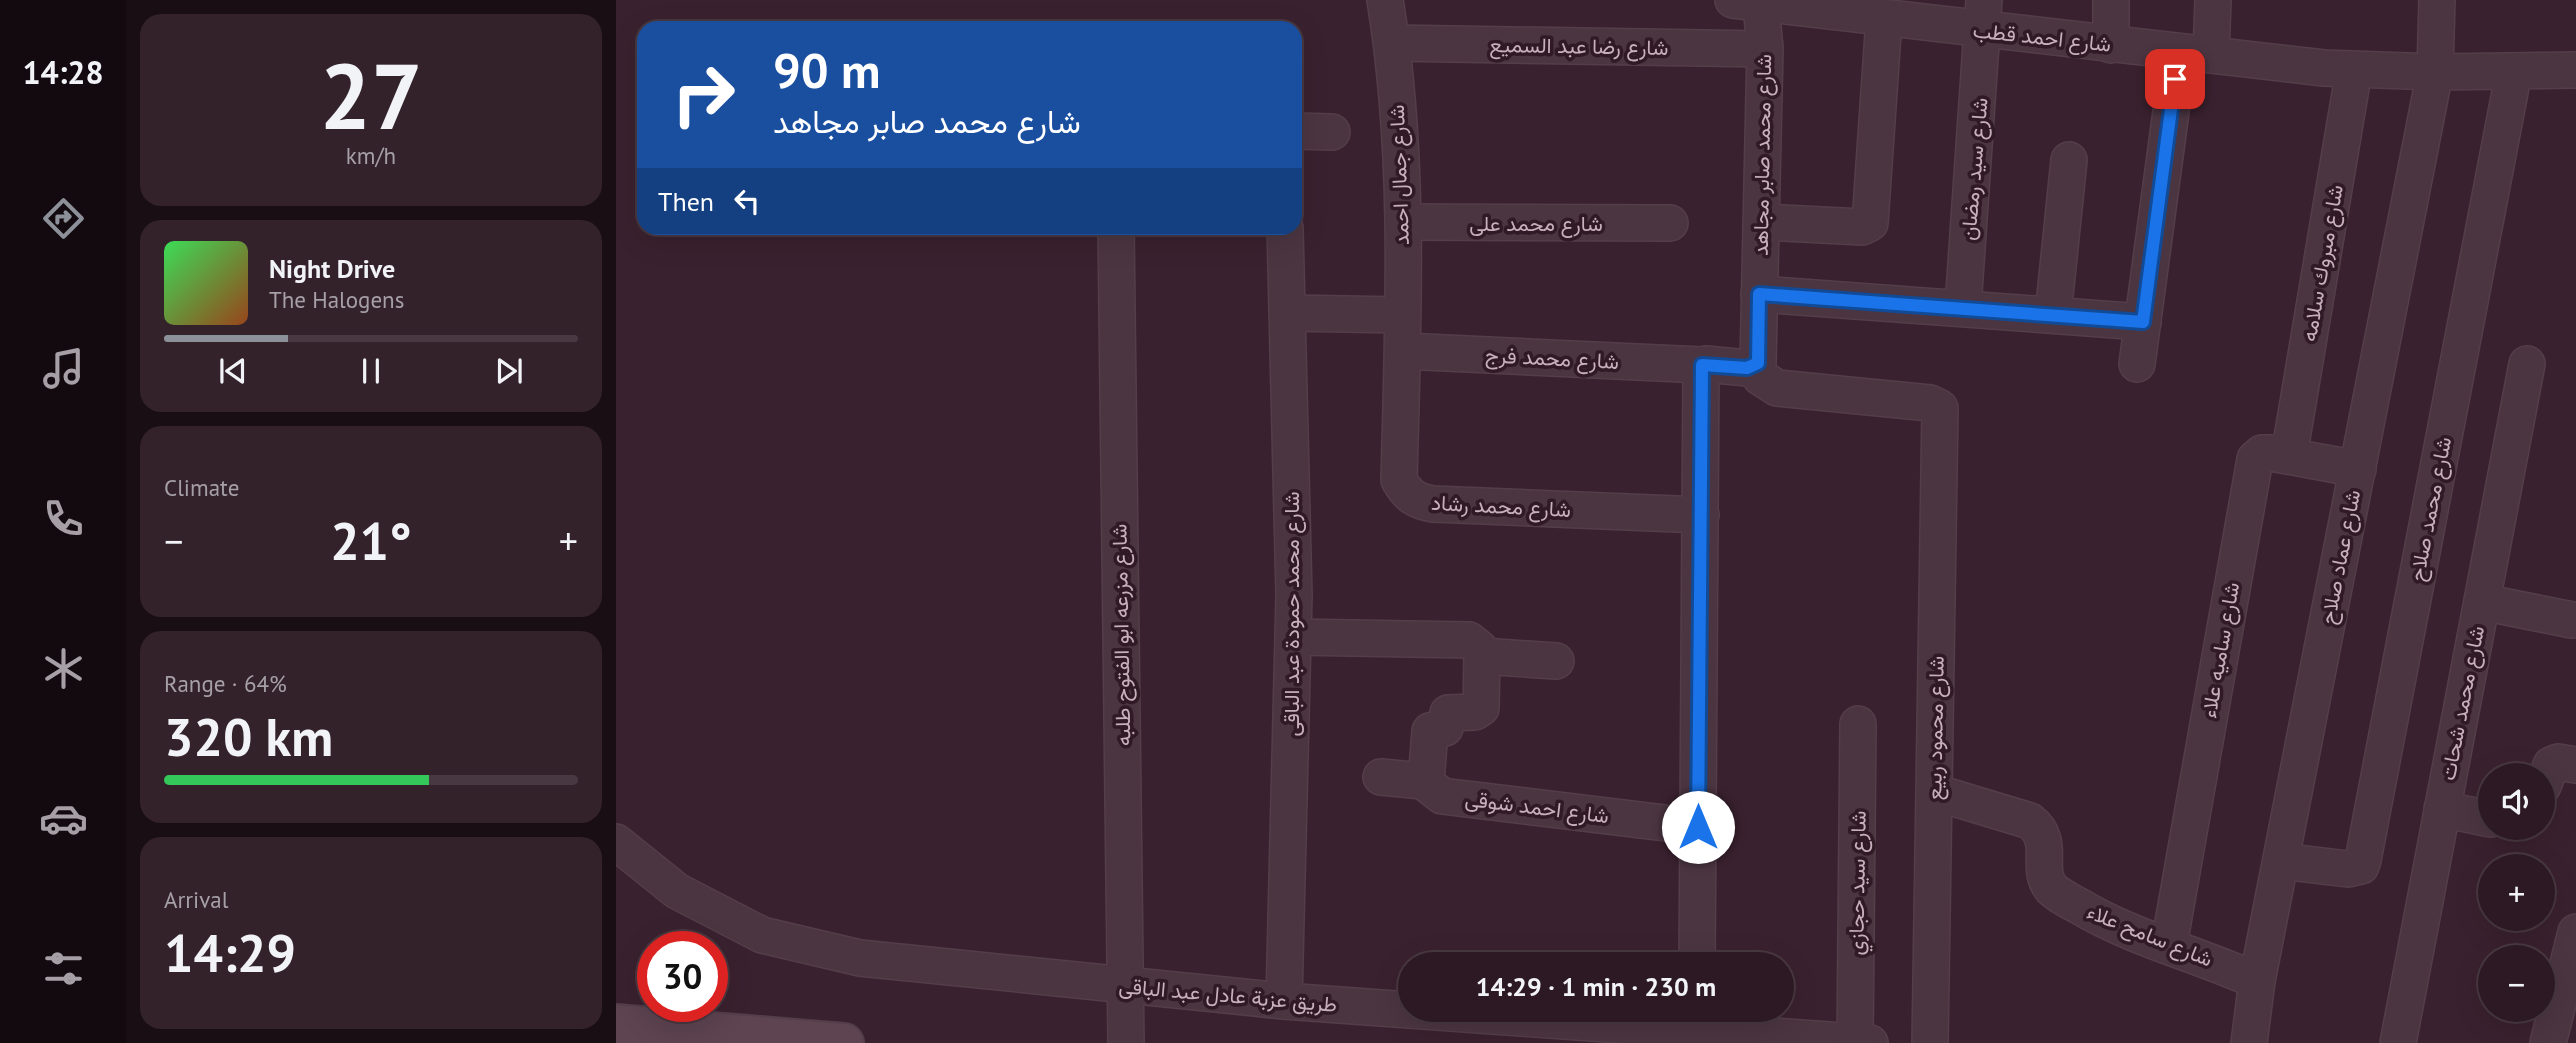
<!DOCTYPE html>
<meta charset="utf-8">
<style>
body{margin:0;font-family:"PT Sans",Vazirmatn,sans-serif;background:#34222b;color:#f1f3f6;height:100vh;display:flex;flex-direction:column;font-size:26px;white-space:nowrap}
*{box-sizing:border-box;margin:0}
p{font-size:23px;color:#a6a0a6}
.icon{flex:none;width:38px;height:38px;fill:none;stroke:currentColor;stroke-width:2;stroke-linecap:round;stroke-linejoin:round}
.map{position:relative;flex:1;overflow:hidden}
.sheet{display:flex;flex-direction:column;gap:14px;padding:14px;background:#180e13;width:490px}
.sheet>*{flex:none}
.banner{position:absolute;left:21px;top:21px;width:665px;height:214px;border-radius:21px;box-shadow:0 7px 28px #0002,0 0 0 2px #483841;background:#1a4fa0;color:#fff;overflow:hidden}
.tools{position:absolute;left:1862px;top:763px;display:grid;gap:14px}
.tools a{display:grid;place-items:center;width:77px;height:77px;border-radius:50%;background:#2c1923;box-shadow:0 7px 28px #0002,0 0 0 2px #483841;font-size:35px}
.speed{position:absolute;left:21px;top:931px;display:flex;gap:14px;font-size:35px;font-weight:700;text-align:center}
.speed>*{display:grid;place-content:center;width:91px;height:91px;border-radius:50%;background:#2c1923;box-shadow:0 7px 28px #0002,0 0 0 2px #483841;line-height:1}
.speed .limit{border:10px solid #d22;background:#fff;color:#111}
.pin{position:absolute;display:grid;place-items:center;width:60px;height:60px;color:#fff;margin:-30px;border-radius:14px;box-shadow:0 4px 10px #0006}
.me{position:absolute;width:77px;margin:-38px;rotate:0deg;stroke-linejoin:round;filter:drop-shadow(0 0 5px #0008)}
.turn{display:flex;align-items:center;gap:24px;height:147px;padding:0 21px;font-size:32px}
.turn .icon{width:91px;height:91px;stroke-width:2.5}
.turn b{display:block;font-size:49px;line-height:60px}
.then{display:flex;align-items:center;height:66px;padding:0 21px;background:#0003;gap:14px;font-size:26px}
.big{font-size:52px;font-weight:700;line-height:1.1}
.sheet .widget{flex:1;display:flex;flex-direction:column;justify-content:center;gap:10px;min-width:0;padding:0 24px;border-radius:21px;background:#34222b}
.sheet .dial{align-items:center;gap:0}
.dial b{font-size:91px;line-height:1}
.song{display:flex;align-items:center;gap:21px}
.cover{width:84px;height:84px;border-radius:10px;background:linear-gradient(135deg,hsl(130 70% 55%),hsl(20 70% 35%))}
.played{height:7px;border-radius:4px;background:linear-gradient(90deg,#8c9099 30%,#483841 30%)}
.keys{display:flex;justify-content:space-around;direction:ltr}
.heat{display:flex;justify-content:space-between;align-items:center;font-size:38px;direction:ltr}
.charge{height:10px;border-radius:5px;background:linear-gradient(90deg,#34c759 64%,#483841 0)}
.trip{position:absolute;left:782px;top:952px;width:396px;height:70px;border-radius:35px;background:#2c1923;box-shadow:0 7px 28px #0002,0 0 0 2px #483841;font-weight:700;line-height:70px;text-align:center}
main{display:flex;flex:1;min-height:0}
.menu{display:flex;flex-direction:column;width:126px;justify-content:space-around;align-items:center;background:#120a0e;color:#a6a0a6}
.menu .icon{width:49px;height:49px}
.menu .on{color:#8c9099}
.menu b{font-size:32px;color:#f1f3f6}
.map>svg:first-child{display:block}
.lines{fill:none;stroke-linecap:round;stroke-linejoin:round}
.street-casing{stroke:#543e4a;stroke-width:38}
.secondary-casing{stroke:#543e4a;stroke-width:42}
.street{stroke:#4b3541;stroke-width:35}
.secondary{stroke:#5e4351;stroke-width:38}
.route-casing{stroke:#114b97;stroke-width:18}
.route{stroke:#1a73e8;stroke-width:12}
.labels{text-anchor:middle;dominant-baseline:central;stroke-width:7;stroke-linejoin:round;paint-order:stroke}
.street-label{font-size:21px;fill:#c7b0bc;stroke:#2f1a26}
</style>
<main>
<nav class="menu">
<b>14:28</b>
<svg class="icon on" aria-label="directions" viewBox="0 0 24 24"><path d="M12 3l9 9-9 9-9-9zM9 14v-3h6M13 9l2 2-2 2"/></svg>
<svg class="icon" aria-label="music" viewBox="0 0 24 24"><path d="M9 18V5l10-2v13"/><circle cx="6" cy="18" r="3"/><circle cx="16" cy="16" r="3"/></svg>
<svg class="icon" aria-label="phone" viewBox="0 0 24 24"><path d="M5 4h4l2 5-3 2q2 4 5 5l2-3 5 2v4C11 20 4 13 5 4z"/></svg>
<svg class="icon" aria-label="climate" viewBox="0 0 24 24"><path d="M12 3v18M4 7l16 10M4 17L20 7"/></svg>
<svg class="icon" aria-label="car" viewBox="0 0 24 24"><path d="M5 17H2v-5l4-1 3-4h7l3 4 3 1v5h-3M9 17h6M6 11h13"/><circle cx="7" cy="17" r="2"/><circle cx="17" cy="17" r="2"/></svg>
<svg class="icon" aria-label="filters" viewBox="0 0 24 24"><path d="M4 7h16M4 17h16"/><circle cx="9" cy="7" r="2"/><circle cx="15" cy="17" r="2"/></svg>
</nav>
<section class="sheet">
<div class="widget dial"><b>27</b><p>km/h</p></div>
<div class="widget">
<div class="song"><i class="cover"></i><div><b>Night Drive</b><p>The Halogens</p></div></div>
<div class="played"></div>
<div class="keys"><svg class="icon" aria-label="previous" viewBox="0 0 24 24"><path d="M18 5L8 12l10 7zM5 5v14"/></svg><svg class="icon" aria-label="pause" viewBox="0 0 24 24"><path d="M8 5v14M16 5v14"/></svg><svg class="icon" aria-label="next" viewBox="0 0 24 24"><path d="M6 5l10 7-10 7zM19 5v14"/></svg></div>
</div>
<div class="widget"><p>Climate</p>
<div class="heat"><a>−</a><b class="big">21°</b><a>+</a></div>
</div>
<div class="widget"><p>Range · 64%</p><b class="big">320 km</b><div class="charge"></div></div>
<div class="widget"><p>Arrival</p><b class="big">14:29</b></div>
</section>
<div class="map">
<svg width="1960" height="1043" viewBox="0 0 1960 1043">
<rect width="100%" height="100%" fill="#3a212f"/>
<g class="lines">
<defs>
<g id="street">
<path d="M769,0C795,158 787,321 783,480C792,496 800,501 817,504L1085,515"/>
<polyline points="1117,0 1708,68 1819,72 1960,70"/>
<polyline points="776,43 1149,49"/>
<polyline points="1495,45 1495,0"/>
<polyline points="1595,55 1597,0"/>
<polyline points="679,131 716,132"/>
<polyline points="787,222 1054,223"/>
<polyline points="1145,222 1246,227 1254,223 1268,19"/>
<polyline points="500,228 510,1043"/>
<polyline points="1143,294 1527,322"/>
<polyline points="1347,307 1368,0"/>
<polyline points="672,313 786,315"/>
<polyline points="1437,315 1453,160"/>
<polyline points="787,351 1086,365"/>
<polyline points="1521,364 1563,52"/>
<polyline points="1139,367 1144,377 1161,388 1314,403 1324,408 1314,1043"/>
<polyline points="1673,456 1738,70"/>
<polyline points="1866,602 1956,620"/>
<polyline points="677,637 853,640 864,649 866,656"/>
<polyline points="765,777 807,781 826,796 1082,827"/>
<polyline points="810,782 814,731 829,728 832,713 859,712 865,708 866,656 940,661"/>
<polyline points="1927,786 1935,765 1942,762 1960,765"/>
<path d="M1318,792L1414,821C1441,842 1418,869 1436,889C1443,896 1454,901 1463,906C1518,939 1582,954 1641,981"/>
<polyline points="1826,809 1874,819"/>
<polyline points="0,842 61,891 146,935 244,958 668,1001 1254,1043"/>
<polyline points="1665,861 1732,869 1745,866 1747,860 1898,71"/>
<polyline points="1553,945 1639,459 1646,453 1655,453 1742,469"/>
<polyline points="1081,964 1085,370 1090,364 1131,368 1142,363 1149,49 1145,4"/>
<polyline points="668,1001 678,595 669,228"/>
<polyline points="1239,1042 1242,724"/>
<polyline points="1633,1043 1641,981 1819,72 1821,0"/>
<polyline points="1782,1043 1911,364"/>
<polyline points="1932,1043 1960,932"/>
</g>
<polyline id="secondary" points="0,1024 228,1043"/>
</defs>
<use href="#street" class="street-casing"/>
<use href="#secondary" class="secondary-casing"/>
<use href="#street" class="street"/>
<use href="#secondary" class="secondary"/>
</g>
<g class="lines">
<defs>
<polyline id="route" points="1082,827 1086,365 1131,368 1142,363 1143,294 1527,322 1559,79"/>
</defs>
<use href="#route" class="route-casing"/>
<use href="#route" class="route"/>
</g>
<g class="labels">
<g class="street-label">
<text transform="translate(1426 37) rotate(6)">شارع احمد قطب</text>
<text transform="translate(963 46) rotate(1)">شارع رضا عبد السميع</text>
<text transform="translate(1146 155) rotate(-89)">شارع محمد صابر مجاهد</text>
<text transform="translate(1358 169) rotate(-85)">شارع سيد رمضان</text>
<text transform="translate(783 175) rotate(-92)">شارع جمال احمد</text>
<text x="920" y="223">شارع محمد على</text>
<text transform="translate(1706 263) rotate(-80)">شارع مبروك سلامه</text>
<text transform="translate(936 358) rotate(3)">شارع محمد فرج</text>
<text transform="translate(885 506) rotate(3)">شارع محمد رشاد</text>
<text transform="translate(1814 509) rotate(-79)">شارع محمد صلاح</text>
<text transform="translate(1724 557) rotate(-79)">شارع عماد صلاح</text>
<text transform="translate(675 614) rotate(-90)">شارع محمد حمودة عبد الباقى</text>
<text transform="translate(505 635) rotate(-91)">شارع مزرعه ابو الفتوح طلبه</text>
<text transform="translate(1604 650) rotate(-80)">شارع ساميه علاء</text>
<text transform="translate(1846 703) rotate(-79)">شارع محمد شحات</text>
<text transform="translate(1319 728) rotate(-89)">شارع محمود ربيع</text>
<text transform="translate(921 807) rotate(7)">شارع احمد شوقى</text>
<text transform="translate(1241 883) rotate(-89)">شارع سيد حجازي</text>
<text transform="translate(1534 935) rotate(22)">شارع سامح علاء</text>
<text transform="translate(612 995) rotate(5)">طريق عزبة عادل عبد الباقى</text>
</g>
</g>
</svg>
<div class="tools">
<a><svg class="icon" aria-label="sound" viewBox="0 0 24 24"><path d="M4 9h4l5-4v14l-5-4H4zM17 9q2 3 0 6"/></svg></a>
<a>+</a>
<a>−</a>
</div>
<div class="speed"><div class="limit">30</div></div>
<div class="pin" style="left:1559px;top:79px;background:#d93025"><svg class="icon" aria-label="arrive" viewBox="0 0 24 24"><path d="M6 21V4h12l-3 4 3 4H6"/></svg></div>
<svg class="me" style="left:1082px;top:827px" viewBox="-20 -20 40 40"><circle r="19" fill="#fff"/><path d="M0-13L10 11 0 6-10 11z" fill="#1a73e8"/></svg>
<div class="trip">14:29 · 1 min · 230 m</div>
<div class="banner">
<div class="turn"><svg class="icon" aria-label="right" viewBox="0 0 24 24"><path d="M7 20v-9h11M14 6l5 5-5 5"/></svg><div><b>90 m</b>شارع محمد صابر مجاهد</div></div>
<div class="then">Then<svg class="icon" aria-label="left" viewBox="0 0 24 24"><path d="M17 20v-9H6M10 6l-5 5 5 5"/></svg></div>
</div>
</div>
</main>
